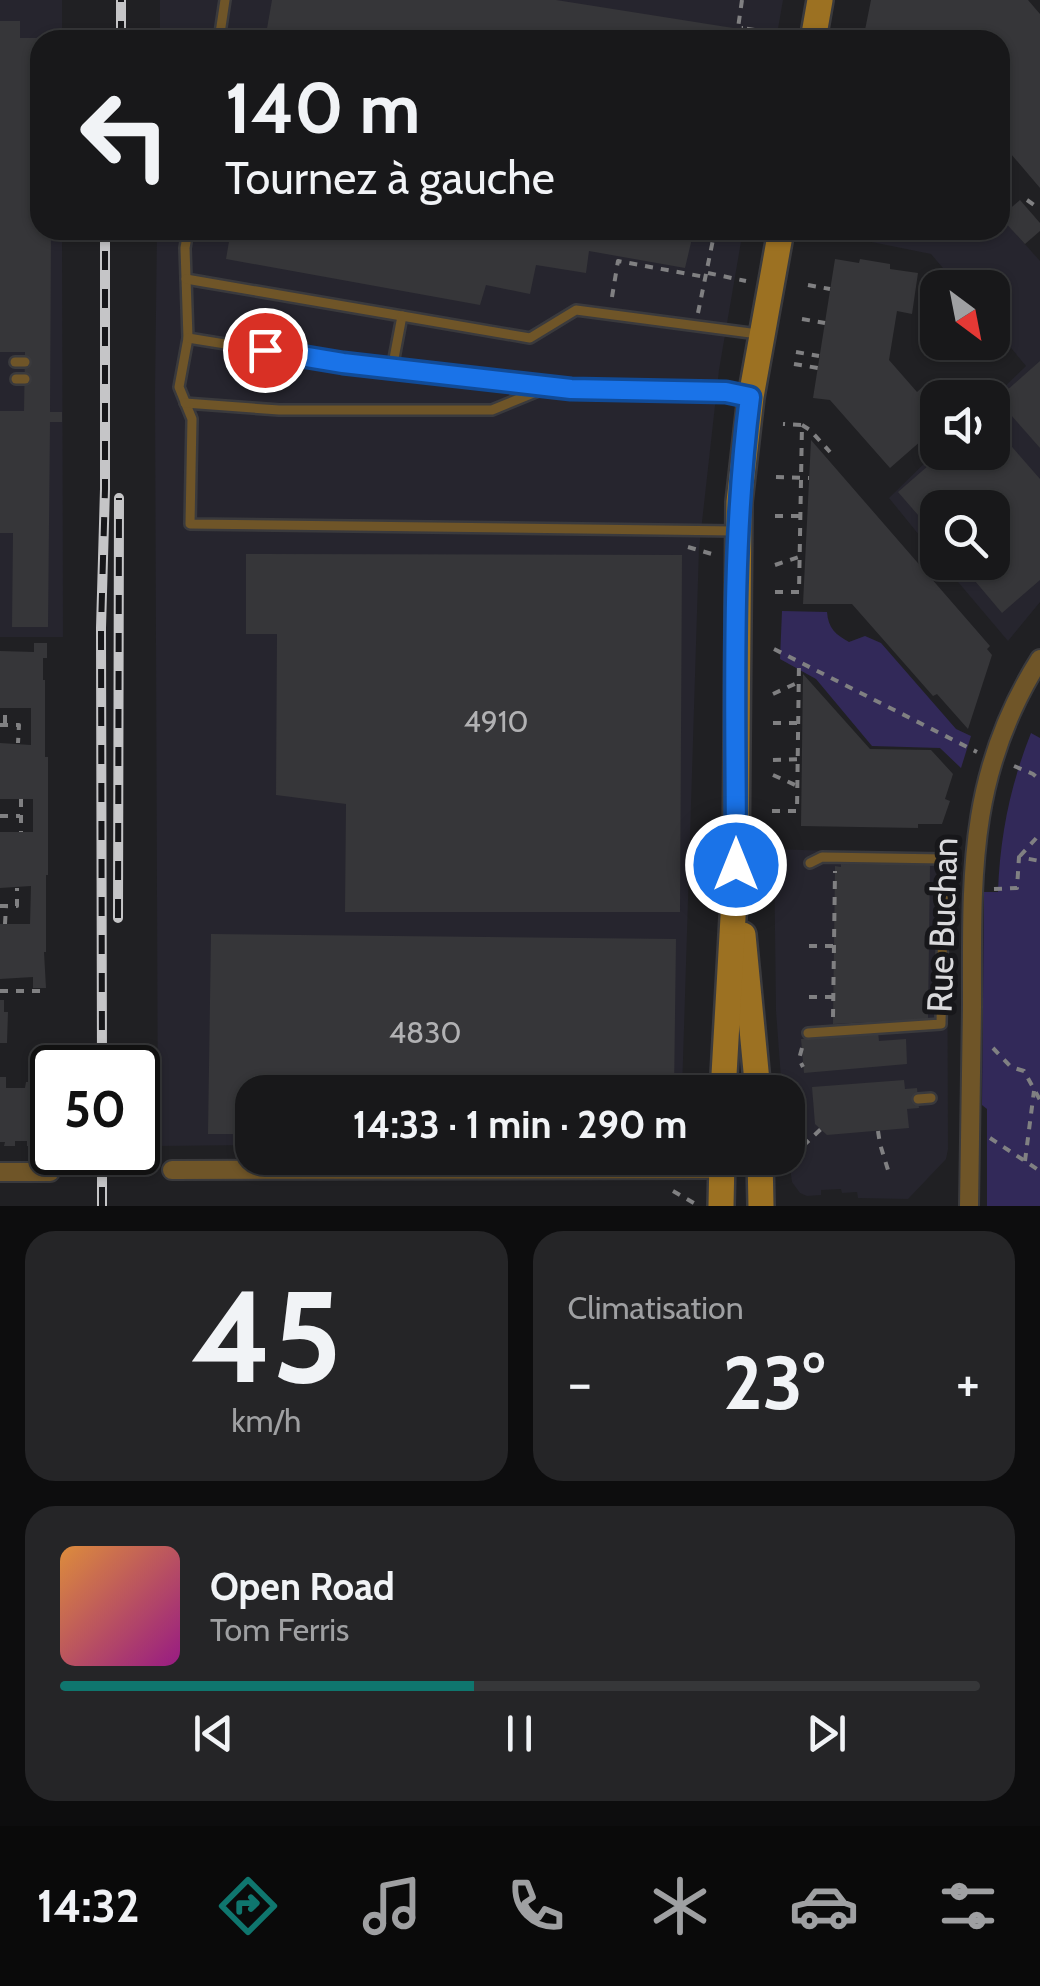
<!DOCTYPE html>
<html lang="fr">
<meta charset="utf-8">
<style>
body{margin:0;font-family:Cabin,sans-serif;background:#252527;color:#f1f3f6;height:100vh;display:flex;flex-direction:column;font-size:38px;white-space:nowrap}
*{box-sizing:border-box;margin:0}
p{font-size:32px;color:#9fa0a2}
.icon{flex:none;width:55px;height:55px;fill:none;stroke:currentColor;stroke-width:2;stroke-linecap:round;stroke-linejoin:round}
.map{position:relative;height:1206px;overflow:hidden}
.side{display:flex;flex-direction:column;gap:25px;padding:25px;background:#0d0d0e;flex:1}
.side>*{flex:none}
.banner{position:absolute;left:30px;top:30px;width:980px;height:210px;border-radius:30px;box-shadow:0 2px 8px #0004,0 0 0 2px #363739;background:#18181a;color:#f1f3f6;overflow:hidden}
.needle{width:65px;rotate:148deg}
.controls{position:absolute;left:920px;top:270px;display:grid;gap:20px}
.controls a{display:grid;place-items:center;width:90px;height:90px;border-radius:20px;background:#18181a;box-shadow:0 2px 8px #0004,0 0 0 2px #363739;font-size:50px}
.speed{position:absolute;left:30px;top:1045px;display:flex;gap:20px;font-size:50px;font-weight:700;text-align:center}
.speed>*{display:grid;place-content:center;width:130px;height:130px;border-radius:50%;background:#18181a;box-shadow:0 2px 8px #0004,0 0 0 2px #363739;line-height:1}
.speed .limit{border:5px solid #111;border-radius:15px;background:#fff;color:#111}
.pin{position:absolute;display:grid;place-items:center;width:85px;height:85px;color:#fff;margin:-42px;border:5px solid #fff;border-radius:50%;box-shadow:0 2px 10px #0007}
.me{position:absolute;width:110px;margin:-55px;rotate:0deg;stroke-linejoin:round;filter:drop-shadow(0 0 8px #0008)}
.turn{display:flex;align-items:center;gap:35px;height:210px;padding:0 30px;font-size:45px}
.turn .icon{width:130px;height:130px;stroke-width:2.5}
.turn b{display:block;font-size:70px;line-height:85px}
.big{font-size:75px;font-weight:800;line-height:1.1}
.side .widget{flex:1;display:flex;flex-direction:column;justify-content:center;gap:15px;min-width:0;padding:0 35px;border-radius:30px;background:#252527}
.side .dial{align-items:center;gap:0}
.dial b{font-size:130px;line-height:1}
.song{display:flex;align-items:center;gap:30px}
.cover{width:120px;height:120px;border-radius:15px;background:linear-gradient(135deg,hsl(30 70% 55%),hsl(310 70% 35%))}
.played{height:10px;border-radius:5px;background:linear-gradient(90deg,#0f766e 45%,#363739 45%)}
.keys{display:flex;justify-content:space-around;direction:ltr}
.heat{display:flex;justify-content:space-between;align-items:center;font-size:55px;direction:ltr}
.side .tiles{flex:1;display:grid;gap:25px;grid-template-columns:1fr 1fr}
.widget:last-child{grid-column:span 2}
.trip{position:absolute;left:235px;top:1075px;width:570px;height:100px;border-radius:30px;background:#18181a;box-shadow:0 2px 8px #0004,0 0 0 2px #363739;font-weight:800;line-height:100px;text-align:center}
.tab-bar{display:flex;height:160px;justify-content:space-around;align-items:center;background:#0a0a0a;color:#9fa0a2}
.tab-bar .icon{width:70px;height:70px}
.tab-bar .selected{color:#0f766e}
.tab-bar b{font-size:45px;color:#f1f3f6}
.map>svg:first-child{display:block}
.built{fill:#26252e}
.green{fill:#322959}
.building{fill:#363639}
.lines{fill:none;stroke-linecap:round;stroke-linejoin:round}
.lane-casing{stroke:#3a3a3d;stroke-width:14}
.street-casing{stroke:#3a3a3d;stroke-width:22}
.secondary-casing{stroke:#3a3a3d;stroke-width:30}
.path{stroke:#808082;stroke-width:4;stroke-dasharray:8 8;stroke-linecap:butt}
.lane{stroke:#6f5528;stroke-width:9}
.street{stroke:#6f5528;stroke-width:18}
.secondary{stroke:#9c7122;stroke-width:25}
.rail-casing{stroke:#c5c5c7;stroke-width:10}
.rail{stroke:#17171a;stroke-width:6;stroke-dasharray:19;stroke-linecap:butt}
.route-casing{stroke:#114b97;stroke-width:25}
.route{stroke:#1a73e8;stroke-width:18}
.labels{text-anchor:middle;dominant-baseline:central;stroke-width:10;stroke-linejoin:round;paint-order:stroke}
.number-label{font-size:30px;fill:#b1b1b3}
.street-label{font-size:35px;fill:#dadadc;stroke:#17171a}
</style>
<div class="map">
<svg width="1040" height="1206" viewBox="0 0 1040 1206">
<rect width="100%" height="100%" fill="#202023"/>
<g class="built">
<polygon points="0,0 62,0 62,40 40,40 40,230 62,230 63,637 0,637"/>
<polygon points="160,0 783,0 776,40 160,40"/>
<polygon points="1000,216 1040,261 1040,602 1008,641 942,563 992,562 992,508 938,508 937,557 889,498 937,451 992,452 993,398 1026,366 993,326 992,288 959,287 931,254 827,233 828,230 1000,230"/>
<polygon points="157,230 743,230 719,370 699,549 682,1092 252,1092 252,1145 158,1146 155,392"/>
<polygon points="774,849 947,855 948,1149 946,1159 908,1199 858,1198 857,1192 842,1193 841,1189 821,1190 821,1195 807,1196 800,1193 792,1182 788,1154 788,1092 782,1092 776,1011"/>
</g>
<g class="green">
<path d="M782,611L827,612C828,628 836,635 849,642L865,636L881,643L956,729L971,736L961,768L940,748L872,746L816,679L780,659Z"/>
<path d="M1031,733L1040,738V1206H987V1109L982,1105L984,892H998C1000,836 1010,786 1031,733Z"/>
</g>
<g class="building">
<polygon points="272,0 556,0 733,28 731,40 265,40"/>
<polygon points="871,0 1028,0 1040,14 1040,188 1000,141 1000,40 863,40"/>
<polygon points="0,21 20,21 20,38 40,38 40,230 51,230 50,412 62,412 62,422 50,422 48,627 12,627 13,533 0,533 0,411 24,411 25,352 0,352"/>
<polygon points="1020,200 1040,223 1040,231 1025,244 1000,217"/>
<polygon points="231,230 694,230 685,268 589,251 586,273 536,265 530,294 486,285 480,305 226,259"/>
<polygon points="835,259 859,263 860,259 890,264 890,269 918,273 912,314 897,311 889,360 917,392 926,384 938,397 938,426 890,468 830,400 813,398"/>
<polygon points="1040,361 1040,448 997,399"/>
<polygon points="992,424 1040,479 1040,580 1002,613 959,562 992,562 992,508 938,508 938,538 898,492 944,452 992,452"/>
<polygon points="811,440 990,646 987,649 992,655 968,729 937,694 933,696 852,604 803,604"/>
<polygon points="246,554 682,555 680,912 345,912 346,804 276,795 277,634 246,634"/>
<polygon points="34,643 47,643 47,658 43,658 43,680 45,680 45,757 48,757 48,875 46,875 46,952 44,952 46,988 33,988 33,977 0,979 0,924 30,924 31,886 0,888 0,832 33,832 33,799 0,799 0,743 31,745 31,708 0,708 0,651 34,652"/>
<polygon points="803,674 870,749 931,750 953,774 945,799 950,801 942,824 918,824 918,828 801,826"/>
<polygon points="841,864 930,865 928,1019 833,1024 835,866 841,867"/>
<polygon points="211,934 676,939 674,1092 252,1092 252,1134 208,1134"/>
<polygon points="0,1000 4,1000 4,1012 8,1012 7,1043 0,1043"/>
<polygon points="878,1032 879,1041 906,1039 907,1064 804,1073 801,1039"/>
<polygon points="0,1077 6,1077 6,1088 25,1088 26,1082 36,1082 36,1087 48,1087 48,1082 52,1082 52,1139 48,1139 48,1146 27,1146 27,1141 15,1141 15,1146 4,1146 5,1142 0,1142"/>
<polygon points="904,1080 905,1089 917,1088 919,1108 907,1109 909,1128 827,1135 815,1124 812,1087"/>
</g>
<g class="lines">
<defs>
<g id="lane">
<polyline points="219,40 225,0"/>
<polyline points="188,230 185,248 188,338 179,387 192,419 190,524 735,531"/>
<polyline points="186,279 402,316 392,369"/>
<polyline points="402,316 530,338 576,310 758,334"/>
<polyline points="188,338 343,363 571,389 726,392 748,396"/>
<polyline points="15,362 25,362"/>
<polyline points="16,379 25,379"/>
<polyline points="185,403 279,410 492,410 548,387"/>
<polyline points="808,1033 941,1024 944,859 822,857 810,863"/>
<polyline points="918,1099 931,1098"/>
</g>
<g id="street">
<polyline points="172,1170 721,1169"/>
<polyline points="0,1172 50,1172"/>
<path d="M969,1206C970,1140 971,1073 972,1007C972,876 967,774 1040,659"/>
</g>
<g id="secondary">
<polyline points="813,40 820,0"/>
<polyline points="743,935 758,1092"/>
<polyline points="723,1092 736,865 739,502 751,397 781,230"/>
<polyline points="760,1158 761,1206"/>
<polyline points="721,1206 722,1158"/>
</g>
</defs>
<use href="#lane" class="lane-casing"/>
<use href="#street" class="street-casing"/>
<use href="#secondary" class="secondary-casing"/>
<g class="path">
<polyline points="742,0 738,28 743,28"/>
<polyline points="741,40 743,28 789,36"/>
<polyline points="1027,200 1040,209"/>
<polyline points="708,273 746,281"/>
<polyline points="808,285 830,289"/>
<polyline points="612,297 618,261 705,277"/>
<polyline points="698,313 715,230"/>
<polyline points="802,319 825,323"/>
<polyline points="796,352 819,356"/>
<polyline points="794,364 818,368"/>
<polyline points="802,425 810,430 830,452"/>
<polyline points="776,477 809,478"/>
<polyline points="775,516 807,516"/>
<polyline points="688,547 712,554"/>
<polyline points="775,565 805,555"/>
<polyline points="775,592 799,592 802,425 783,424"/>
<polyline points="774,649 977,752"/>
<polyline points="773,694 799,682"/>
<polyline points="5,723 5,708"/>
<polyline points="773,723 803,723"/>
<polyline points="0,725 19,725 18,743"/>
<polyline points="773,760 802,759"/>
<polyline points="1014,766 1033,774 1040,780"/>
<polyline points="773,775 802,788"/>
<polyline points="21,799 21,832"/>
<polyline points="772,811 797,811 799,662"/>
<polyline points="0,816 20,816"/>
<polyline points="1020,856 1040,834"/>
<polyline points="994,889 1017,888 1019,857 1040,861"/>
<polyline points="0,906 17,906 17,888"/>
<polyline points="5,924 6,906"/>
<polyline points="809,946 834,946"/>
<polyline points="0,991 44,991"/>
<polyline points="809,997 833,997"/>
<polyline points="833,1017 835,871"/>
<polyline points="802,1048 799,1059 803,1067"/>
<polyline points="993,1048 1011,1067 1024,1071 1040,1100"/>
<polyline points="878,1131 880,1144 888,1170"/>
<polyline points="990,1138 1040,1171"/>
<polyline points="803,1146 821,1129"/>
<polyline points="50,1152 51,1139"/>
<polyline points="1025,1161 1034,1091"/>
<polyline points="673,1191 699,1206"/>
</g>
<use href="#lane" class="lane"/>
<use href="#street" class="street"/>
<use href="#secondary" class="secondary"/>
<defs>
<g id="rail">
<polyline points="121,40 121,0"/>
<polyline points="118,918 119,498"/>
<polyline points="102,1068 101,628 105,489 105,230"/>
<polyline points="102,1206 102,1152"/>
</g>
</defs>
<use href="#rail" class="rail-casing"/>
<use href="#rail" class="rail"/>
</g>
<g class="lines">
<defs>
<path id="route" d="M265,350L343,363L571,389L726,392L750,397C730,552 736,709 736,865"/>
</defs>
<use href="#route" class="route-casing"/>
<use href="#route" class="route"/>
</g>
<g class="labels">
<g class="number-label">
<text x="496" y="721">4910</text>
<text x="425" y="1032">4830</text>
</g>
<g class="street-label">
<text transform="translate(942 925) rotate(-88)">Rue Buchan</text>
</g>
</g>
</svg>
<div class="controls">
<a><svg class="needle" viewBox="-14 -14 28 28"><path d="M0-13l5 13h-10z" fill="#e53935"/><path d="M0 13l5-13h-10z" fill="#9fa0a2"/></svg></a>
<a><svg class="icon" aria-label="sound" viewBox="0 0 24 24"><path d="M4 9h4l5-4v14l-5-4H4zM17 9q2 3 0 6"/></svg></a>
<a><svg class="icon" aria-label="search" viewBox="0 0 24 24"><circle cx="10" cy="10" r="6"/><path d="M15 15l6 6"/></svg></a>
</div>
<div class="speed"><div class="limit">50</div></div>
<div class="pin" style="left:265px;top:350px;background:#d93025"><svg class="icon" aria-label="arrive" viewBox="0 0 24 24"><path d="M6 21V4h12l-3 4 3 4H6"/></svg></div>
<svg class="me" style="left:736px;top:865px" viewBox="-20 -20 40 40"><circle r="17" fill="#1a73e8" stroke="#fff" stroke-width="3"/><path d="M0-11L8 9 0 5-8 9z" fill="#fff"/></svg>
<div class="trip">14:33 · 1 min · 290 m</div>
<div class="banner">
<div class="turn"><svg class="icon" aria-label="left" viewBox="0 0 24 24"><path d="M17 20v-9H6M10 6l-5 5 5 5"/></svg><div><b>140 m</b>Tournez à gauche</div></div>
</div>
</div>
<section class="side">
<div class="tiles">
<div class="widget dial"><b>45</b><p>km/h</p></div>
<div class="widget"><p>Climatisation</p>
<div class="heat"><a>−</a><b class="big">23°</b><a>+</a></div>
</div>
<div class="widget">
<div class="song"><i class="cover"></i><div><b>Open Road</b><p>Tom Ferris</p></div></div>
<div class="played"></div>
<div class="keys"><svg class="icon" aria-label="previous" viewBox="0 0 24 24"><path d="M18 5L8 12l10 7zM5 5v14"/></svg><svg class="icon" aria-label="pause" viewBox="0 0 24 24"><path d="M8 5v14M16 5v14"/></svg><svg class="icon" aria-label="next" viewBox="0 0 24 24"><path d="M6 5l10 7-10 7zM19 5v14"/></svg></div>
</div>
</div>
</section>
<nav class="tab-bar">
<b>14:32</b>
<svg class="icon selected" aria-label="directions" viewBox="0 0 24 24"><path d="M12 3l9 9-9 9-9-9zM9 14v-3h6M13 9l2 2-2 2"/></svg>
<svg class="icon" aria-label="music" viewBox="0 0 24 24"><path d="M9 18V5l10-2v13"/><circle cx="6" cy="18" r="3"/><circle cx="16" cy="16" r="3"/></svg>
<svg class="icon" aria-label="phone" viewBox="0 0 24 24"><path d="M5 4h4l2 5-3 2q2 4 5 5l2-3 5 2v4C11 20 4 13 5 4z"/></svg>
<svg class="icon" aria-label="climate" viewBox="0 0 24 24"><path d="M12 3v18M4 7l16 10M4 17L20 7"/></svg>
<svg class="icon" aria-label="car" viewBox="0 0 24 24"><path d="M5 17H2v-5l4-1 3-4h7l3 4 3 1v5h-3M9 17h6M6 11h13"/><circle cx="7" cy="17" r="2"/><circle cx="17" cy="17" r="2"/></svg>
<svg class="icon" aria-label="filters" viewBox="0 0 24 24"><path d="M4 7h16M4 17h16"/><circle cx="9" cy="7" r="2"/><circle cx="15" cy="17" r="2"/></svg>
</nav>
